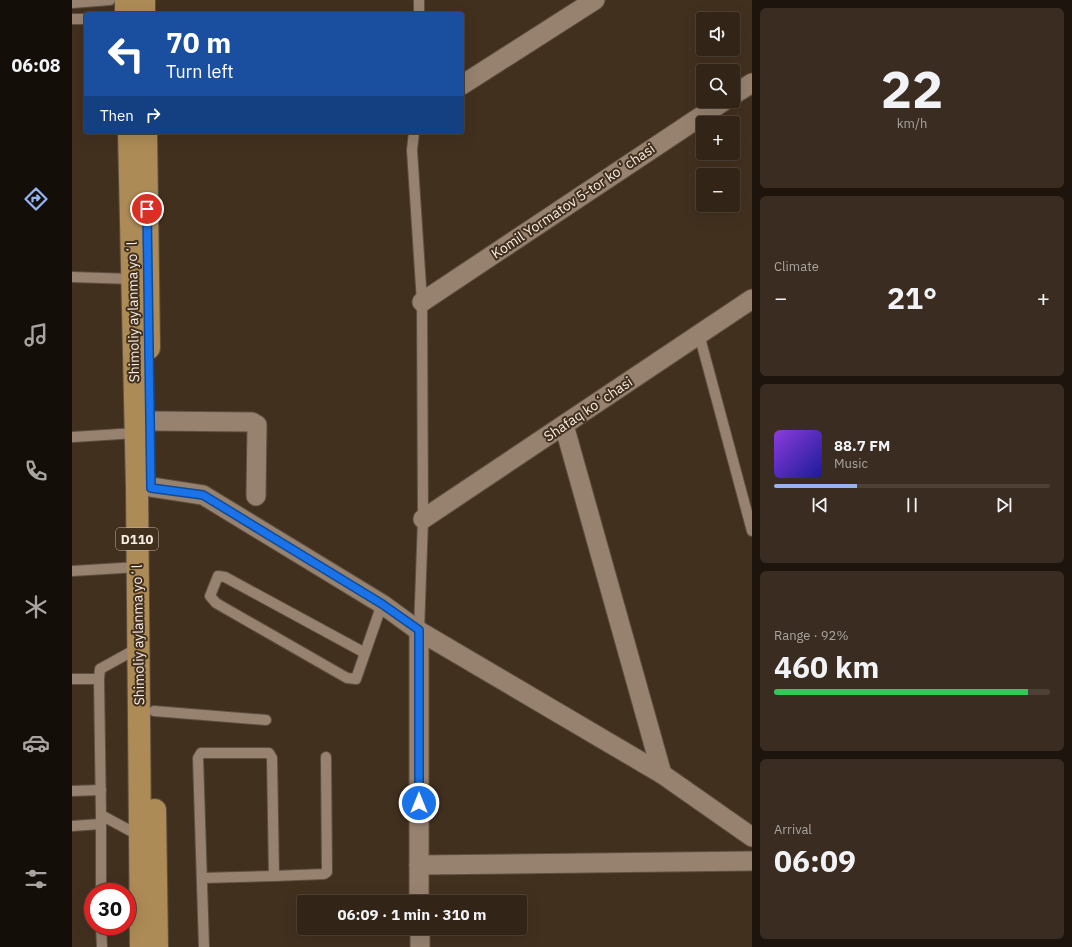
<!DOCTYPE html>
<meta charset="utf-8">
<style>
body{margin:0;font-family:"IBM Plex Sans",sans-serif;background:#3a2c20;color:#f1f3f6;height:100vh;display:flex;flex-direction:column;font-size:15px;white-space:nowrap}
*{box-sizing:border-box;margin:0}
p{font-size:13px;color:#a8a4a1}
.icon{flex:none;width:22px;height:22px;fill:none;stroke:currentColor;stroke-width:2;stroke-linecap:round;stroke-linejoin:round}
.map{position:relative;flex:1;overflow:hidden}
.drawer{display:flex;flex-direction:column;gap:8px;padding:8px;background:#1c140d;width:320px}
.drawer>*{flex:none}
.guide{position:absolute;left:12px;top:12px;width:380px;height:122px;border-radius:4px;box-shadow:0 4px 16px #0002,0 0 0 1px #4d4136;background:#1a4fa0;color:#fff;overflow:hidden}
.tools{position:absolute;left:624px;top:12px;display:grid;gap:8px}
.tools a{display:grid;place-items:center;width:44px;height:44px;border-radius:4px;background:#322417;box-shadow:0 4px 16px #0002,0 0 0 1px #4d4136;font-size:20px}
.speed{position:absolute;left:12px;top:883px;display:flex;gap:8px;font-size:20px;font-weight:700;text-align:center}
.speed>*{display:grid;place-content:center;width:52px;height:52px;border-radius:50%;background:#322417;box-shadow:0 4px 16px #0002,0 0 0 1px #4d4136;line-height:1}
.speed .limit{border:6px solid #d22;background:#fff;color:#111}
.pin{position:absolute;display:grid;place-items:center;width:34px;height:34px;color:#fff;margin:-17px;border:2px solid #fff;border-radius:50%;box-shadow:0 1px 4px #0007}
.me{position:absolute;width:44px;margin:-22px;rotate:0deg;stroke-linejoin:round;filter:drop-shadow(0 0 3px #0008)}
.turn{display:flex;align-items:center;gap:14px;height:84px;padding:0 16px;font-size:18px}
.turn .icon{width:52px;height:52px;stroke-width:2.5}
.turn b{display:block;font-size:28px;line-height:34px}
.then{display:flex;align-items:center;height:38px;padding:0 16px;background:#0003;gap:8px;font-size:15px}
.big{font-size:30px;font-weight:800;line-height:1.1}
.drawer .tile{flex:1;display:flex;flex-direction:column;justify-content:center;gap:6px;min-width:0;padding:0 14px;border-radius:6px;background:#3a2c20}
.drawer .dial{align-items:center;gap:0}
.dial b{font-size:52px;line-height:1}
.song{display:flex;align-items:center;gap:12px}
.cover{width:48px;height:48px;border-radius:6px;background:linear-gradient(135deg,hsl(270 70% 55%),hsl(240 70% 35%))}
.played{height:4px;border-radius:2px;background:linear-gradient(90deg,#95b2f1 30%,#4d4136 30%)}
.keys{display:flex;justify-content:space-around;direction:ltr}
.heat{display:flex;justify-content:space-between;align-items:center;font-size:22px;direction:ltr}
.charge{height:6px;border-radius:3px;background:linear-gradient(90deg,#34c759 92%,#4d4136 0)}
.trip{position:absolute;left:225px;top:895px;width:230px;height:40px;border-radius:4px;background:#322417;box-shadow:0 4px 16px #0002,0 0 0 1px #4d4136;font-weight:800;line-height:40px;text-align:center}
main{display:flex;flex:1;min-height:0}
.menu{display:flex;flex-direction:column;width:72px;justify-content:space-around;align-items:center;background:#140e09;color:#a8a4a1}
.menu .icon{width:28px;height:28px}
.menu .active{color:#95b2f1}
.menu b{font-size:18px;color:#f1f3f6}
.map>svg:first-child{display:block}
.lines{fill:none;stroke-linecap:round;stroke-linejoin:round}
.lane-casing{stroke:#5e4f41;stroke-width:12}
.street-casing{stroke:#5e4f41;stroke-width:21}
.primary-casing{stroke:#5e4f41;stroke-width:24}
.lane{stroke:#97826f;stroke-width:10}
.street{stroke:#97826f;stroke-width:19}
.primary{stroke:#ad8b56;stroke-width:22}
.route-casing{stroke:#114b97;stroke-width:10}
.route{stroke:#1a73e8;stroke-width:7}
.labels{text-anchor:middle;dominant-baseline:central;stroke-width:4;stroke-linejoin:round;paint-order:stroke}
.shield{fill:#42301f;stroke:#c1b4a8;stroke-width:1}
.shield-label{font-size:13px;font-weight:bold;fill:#f8ede2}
.street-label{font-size:14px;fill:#f8ede2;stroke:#42301f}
</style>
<main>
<nav class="menu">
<b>06:08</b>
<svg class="icon active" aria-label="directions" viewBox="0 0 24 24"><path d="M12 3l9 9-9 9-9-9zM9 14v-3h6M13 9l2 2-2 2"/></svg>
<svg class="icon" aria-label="music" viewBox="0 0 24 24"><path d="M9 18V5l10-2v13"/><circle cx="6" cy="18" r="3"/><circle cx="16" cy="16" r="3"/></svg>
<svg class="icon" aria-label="phone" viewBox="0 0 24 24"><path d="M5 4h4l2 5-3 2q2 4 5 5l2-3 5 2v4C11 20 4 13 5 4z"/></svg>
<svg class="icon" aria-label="climate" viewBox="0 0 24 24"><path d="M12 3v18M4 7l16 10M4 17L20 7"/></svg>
<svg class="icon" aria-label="car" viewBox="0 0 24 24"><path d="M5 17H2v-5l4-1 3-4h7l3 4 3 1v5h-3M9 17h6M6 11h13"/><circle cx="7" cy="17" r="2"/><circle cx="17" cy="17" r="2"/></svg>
<svg class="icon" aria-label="filters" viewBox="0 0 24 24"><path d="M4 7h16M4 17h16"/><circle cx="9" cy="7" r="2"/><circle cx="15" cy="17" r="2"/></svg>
</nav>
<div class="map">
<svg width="680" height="947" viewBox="0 0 680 947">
<rect width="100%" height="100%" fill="#42301f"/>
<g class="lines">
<defs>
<g id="lane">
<polyline points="347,0 347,14"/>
<polyline points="0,3 38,0"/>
<polyline points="0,19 14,19"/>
<polyline points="342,132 340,150 350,302 351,519 347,631"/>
<polyline points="0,277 60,279"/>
<polyline points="627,334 680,531"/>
<polyline points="1,437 64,433"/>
<polyline points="0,571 66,567"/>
<polyline points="66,648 28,669 27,679 29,815 68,836"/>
<polyline points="293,653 153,577 146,576 138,596 144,603 275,678 284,679 310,604"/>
<polyline points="0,679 27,679"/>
<polyline points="82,711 194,720"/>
<polyline points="0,791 29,790"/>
<polyline points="29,815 29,892"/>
<polyline points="0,826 29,824"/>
<polyline points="130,878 202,876"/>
<polyline points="29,926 30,947"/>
<polyline points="132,947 126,758 129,753 197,753 200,758 202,876 252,874 255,872 254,757"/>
</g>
<g id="street">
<polyline points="390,85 523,0"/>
<polyline points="661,95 680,83"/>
<polyline points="350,302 652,101"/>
<polyline points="78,421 180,422 185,425 184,496"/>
<polyline points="492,425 590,774"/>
<polyline points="79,487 131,495 310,604 347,631 590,774 680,837"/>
<polyline points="351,519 680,299"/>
<polyline points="347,631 347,902"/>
<polyline points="347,865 680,861"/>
<polyline points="348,928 348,947"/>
</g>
<g id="primary">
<polyline points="54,0 54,14"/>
<polyline points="72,0 72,14"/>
<polyline points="57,132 65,487 69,947"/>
<polyline points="74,132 77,348"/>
<polyline points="83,810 85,947"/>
</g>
</defs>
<use href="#lane" class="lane-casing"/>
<use href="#street" class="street-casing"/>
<use href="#primary" class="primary-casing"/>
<use href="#lane" class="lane"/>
<use href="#street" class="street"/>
<use href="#primary" class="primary"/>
</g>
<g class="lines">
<defs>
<polyline id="route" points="75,209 79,488 131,495 310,604 347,630 347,803"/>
</defs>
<use href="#route" class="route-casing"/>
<use href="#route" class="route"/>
</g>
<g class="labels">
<rect class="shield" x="44" y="528" width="42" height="22" rx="3"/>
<g class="shield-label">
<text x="65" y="539">D110</text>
</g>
<g class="street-label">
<text transform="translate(501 201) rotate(-34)">Komil Yormatov 5-tor koʻchasi</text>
<text transform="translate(61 312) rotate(-91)">Shimoliy aylanma yoʻl</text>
<text transform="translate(516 409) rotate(-34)">Shafaq koʻchasi</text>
<text transform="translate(66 635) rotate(-91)">Shimoliy aylanma yoʻl</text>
</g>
</g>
</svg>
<div class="tools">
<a><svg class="icon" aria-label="sound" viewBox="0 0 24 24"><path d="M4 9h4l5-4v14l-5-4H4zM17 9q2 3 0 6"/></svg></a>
<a><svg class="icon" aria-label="search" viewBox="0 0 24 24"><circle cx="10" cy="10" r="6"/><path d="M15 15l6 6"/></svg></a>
<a>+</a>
<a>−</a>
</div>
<div class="speed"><div class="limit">30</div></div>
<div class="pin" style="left:75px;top:209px;background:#d93025"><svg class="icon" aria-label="arrive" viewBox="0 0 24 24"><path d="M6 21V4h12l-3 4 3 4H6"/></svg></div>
<svg class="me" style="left:347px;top:803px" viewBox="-20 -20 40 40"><circle r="17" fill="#1a73e8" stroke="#fff" stroke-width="3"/><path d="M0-11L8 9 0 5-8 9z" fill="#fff"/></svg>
<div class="trip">06:09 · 1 min · 310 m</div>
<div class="guide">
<div class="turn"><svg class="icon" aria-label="left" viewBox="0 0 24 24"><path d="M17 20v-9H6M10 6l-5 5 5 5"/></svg><div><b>70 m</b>Turn left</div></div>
<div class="then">Then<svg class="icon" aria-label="right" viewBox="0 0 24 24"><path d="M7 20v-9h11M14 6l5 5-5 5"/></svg></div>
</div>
</div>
<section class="drawer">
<div class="tile dial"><b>22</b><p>km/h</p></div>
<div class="tile"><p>Climate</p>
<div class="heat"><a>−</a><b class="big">21°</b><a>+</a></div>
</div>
<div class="tile">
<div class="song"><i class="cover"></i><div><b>88.7 FM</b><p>Music</p></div></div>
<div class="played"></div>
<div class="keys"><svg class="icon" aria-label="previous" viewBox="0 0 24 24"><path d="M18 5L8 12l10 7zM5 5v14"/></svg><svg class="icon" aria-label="pause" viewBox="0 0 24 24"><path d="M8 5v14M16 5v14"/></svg><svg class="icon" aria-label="next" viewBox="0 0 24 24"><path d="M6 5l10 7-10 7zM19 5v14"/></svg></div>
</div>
<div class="tile"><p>Range · 92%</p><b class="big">460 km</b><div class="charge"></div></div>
<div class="tile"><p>Arrival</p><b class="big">06:09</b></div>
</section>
</main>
